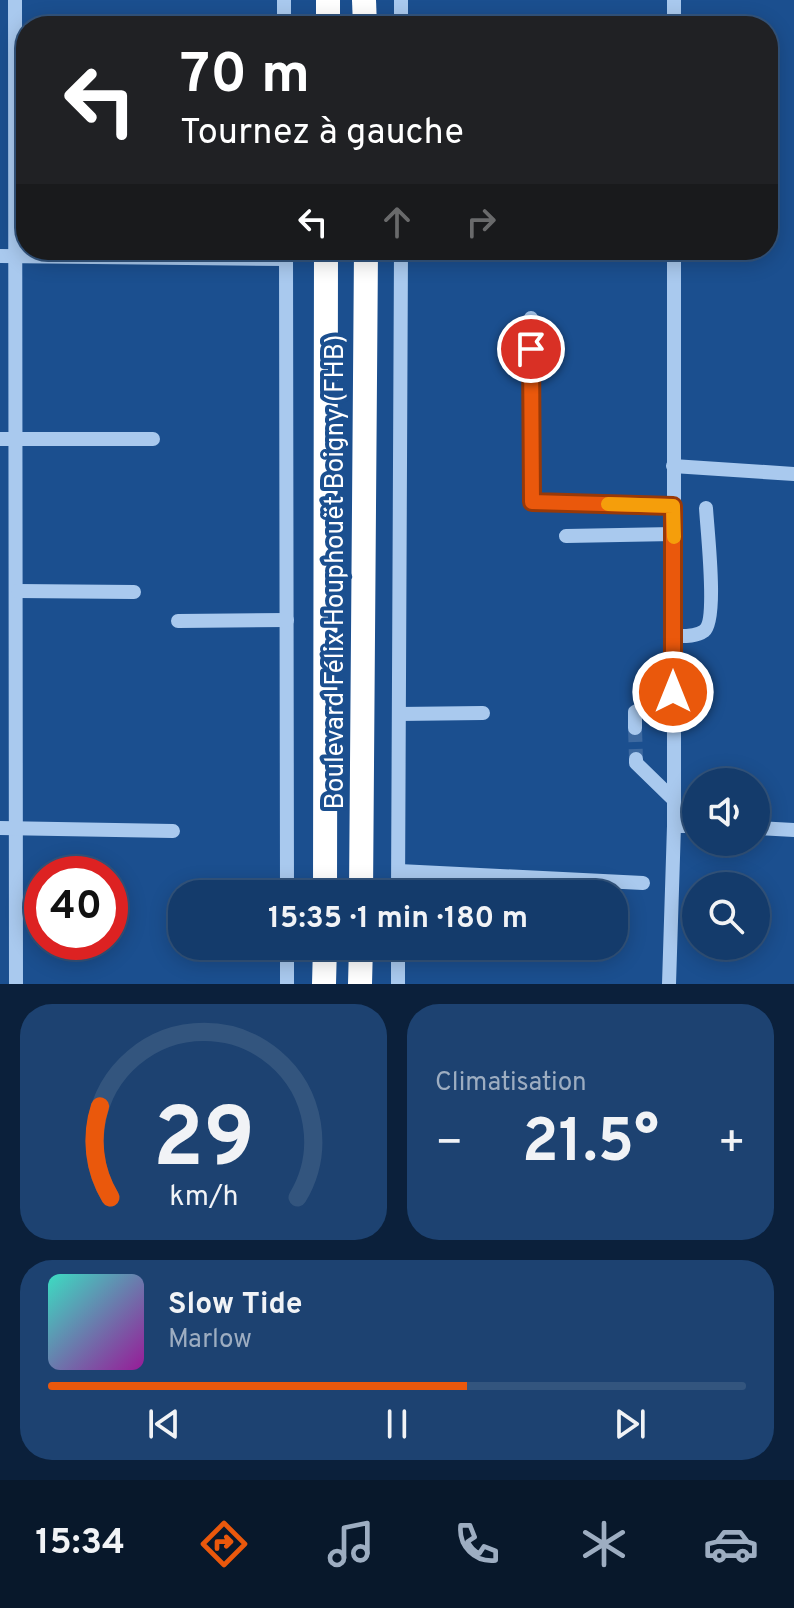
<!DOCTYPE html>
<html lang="fr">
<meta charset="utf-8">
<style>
body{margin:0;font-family:Overpass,sans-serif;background:#1d4271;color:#f1f3f6;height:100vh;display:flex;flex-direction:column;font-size:30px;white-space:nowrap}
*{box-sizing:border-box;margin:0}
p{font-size:26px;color:#9dadc1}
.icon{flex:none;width:44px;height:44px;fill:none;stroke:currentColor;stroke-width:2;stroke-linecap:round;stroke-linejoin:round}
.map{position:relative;height:984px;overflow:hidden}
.details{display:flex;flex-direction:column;gap:20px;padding:20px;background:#0b203b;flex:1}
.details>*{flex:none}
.banner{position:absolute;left:16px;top:16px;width:762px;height:244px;border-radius:32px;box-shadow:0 4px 20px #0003,0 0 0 2px #33557e;background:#202124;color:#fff;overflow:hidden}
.buttons{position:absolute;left:682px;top:768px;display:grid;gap:16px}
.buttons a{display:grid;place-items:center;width:88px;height:88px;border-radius:50%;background:#143b6b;box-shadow:0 4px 20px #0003,0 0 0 2px #33557e;font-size:40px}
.speed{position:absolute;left:24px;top:856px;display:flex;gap:16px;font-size:40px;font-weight:700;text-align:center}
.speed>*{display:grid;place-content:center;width:104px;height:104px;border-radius:50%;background:#143b6b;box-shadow:0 4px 20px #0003,0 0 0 2px #33557e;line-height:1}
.speed .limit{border:12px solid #d22;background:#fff;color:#111}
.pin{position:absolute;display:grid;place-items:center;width:68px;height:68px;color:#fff;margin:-34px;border:4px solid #fff;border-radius:50%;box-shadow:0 2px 8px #0007}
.me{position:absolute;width:88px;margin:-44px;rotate:0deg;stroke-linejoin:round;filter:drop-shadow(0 0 6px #0008)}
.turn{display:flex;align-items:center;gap:28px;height:168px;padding:0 32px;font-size:36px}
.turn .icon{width:104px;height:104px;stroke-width:2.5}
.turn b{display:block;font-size:56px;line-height:68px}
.lanes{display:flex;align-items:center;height:76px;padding:0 32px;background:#0003;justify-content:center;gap:40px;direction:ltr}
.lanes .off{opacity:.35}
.big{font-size:60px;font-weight:700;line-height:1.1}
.details .tile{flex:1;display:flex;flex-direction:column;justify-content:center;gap:12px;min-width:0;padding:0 28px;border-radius:32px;background:#1d4271}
.details .dial{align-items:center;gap:0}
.dial svg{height:208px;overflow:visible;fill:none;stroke:#33557e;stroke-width:7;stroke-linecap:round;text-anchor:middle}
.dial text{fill:#f1f3f6;stroke:none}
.song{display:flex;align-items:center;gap:24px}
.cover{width:96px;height:96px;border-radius:12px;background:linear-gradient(135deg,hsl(170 70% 55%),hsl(300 70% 35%))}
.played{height:8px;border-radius:4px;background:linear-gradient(90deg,#ea580c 60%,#33557e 60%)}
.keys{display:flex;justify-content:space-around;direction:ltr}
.heat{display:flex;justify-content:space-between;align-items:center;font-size:44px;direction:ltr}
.details .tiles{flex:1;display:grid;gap:20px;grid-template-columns:1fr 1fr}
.tile:last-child{grid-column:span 2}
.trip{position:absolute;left:168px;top:880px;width:460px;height:80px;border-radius:32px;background:#143b6b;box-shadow:0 4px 20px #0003,0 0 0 2px #33557e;font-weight:700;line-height:80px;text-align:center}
.dock{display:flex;height:128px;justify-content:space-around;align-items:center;background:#08182b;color:#9dadc1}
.dock .icon{width:56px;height:56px}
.dock .selected{color:#ea580c}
.dock b{font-size:36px;color:#f1f3f6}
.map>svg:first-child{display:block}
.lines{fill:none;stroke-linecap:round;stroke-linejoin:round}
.minor-tunnel{stroke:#3d69a0;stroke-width:14;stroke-dasharray:14 7;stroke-linecap:butt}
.minor{stroke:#a9c9ee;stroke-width:14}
.highway{stroke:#fff;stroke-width:24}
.route-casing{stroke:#983908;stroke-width:20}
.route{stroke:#ea580c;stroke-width:14}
.slow{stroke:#f59e0b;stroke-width:14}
.labels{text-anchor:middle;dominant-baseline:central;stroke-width:8;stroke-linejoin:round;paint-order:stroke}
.street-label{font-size:26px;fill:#fff;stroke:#1b4f8f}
</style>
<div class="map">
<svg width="794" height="984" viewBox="0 0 794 984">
<rect width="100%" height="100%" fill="#1b4f8f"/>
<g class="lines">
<polyline class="minor-tunnel" points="635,728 636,759"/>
<g class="minor">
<polyline points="15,0 16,984"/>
<polyline points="284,0 284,26"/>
<polyline points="401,26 401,0"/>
<polyline points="674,26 674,0"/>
<polyline points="286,250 287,894"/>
<polyline points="0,256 286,259"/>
<polyline points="531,318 532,502 673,506"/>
<polyline points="0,439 153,439"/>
<polyline points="673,466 794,474"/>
<polyline points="566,536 674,534"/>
<polyline points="18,591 134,592"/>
<polyline points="178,621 287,620"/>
<path d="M673,636C683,636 696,637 704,631C718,621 707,528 706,508"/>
<polyline points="399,714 483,713"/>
<polyline points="635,728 635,712 673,692"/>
<polyline points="636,759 636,763 674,800"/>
<polyline points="674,826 696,826"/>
<polyline points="0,828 173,831"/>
<polyline points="756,828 794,830"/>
<polyline points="399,871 643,883"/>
<polyline points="398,894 401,250"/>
<polyline points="287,984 287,946"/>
<polyline points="398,984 398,946"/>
<polyline points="669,984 674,826 674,250"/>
</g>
<g class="highway">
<polyline points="364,0 365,26"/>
<polyline points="328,26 328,0"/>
<polyline points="325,894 326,250"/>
<polyline points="361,894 366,250"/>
<polyline points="324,984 325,946"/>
<polyline points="360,984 361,946"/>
</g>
</g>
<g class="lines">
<defs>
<polyline id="route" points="531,349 532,502 673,506 673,692"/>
</defs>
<use href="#route" class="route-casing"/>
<use href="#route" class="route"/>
<polyline class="slow" points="608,504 673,506 674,537"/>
</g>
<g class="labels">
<g class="street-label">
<text transform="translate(336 572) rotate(-90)">Boulevard Félix Houphouët Boigny (FHB)</text>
</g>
</g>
</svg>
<div class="buttons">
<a><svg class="icon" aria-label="sound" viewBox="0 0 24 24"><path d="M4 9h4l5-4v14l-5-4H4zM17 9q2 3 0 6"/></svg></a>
<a><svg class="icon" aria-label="search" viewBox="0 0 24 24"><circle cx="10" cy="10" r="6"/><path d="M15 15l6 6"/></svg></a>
</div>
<div class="speed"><div class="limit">40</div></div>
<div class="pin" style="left:531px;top:349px;background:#d93025"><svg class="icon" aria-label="arrive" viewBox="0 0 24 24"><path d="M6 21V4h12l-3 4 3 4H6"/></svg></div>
<svg class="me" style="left:673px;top:692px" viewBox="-20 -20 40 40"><circle r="17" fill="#ea580c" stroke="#fff" stroke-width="3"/><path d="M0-11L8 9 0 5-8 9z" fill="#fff"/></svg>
<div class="trip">15:35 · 1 min · 180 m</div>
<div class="banner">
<div class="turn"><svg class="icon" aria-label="left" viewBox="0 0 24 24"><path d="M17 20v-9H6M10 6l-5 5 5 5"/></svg><div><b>70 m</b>Tournez à gauche</div></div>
<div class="lanes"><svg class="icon" aria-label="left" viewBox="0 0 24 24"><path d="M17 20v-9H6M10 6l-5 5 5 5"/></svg><svg class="icon off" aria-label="ahead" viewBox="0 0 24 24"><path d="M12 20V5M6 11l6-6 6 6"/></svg><svg class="icon off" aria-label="right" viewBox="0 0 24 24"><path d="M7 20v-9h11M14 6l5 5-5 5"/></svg></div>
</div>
</div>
<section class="details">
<div class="tiles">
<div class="tile dial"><svg viewBox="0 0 100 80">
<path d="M14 69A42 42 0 1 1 86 69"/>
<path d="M14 69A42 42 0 0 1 10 34" stroke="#ea580c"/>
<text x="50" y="56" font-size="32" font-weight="700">29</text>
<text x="50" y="72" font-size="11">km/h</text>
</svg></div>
<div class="tile"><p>Climatisation</p>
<div class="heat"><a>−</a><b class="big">21.5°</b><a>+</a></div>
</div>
<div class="tile">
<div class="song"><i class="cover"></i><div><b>Slow Tide</b><p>Marlow</p></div></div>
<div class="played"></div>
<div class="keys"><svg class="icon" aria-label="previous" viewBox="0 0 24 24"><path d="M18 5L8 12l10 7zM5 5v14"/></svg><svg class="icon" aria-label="pause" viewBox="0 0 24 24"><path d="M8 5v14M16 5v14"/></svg><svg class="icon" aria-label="next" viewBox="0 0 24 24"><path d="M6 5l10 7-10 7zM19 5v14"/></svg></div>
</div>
</div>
</section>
<nav class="dock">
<b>15:34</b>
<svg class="icon selected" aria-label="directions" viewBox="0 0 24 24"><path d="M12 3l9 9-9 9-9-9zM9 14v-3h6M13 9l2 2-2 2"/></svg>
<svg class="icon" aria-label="music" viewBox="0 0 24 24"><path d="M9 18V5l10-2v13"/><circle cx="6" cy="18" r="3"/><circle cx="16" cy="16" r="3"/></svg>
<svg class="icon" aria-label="phone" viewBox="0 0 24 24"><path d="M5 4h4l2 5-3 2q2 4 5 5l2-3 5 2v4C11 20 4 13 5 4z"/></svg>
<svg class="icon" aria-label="climate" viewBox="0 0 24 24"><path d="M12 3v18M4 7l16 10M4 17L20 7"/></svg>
<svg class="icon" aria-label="car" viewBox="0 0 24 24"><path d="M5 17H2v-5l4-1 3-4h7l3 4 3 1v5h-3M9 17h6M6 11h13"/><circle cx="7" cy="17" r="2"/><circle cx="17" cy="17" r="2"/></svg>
</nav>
